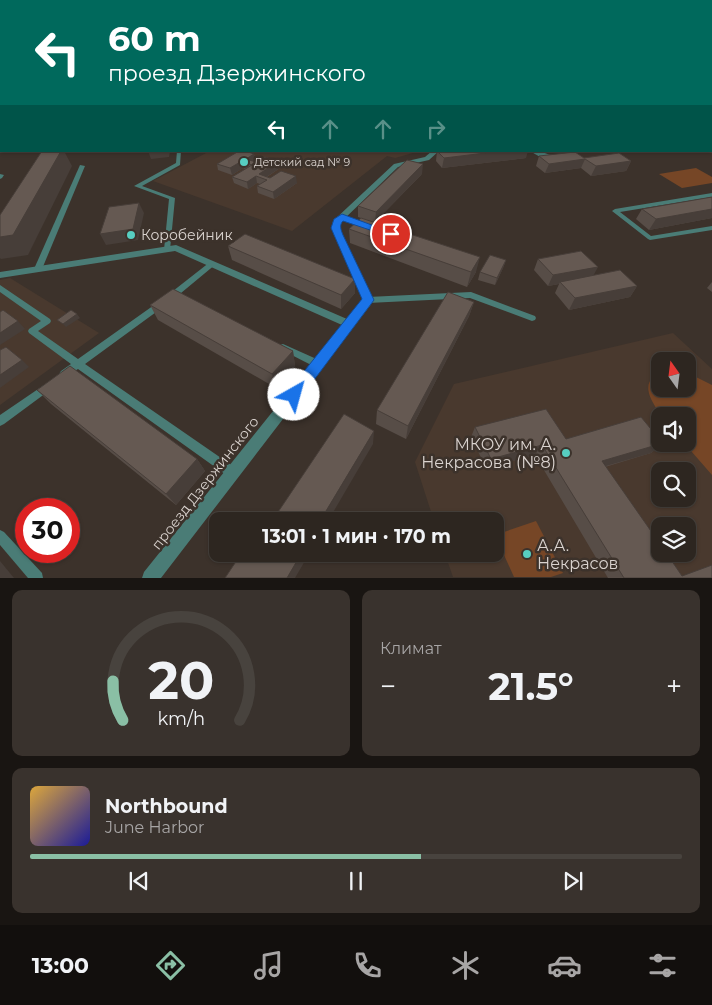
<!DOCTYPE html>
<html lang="ru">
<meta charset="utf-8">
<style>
body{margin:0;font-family:Montserrat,sans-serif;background:#39322d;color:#f1f3f6;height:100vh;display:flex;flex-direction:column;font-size:19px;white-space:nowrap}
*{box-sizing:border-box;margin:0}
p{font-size:16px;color:#a7a5a5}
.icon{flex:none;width:28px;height:28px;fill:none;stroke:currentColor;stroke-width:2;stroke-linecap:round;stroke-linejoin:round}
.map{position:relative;height:578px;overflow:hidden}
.details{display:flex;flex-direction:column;gap:12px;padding:12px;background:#191512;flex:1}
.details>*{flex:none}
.top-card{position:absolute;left:0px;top:0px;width:712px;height:152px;box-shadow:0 1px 4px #0004,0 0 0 1px #48433e;background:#00695c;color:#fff;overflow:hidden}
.needle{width:32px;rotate:346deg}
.tools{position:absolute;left:651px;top:352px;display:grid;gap:10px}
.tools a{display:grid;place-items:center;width:45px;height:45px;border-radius:10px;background:#2d2620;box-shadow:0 1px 4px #0004,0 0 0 1px #48433e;font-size:25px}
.speed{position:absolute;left:15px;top:498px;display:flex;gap:10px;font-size:25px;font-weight:700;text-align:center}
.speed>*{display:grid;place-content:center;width:65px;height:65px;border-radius:50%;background:#2d2620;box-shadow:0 1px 4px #0004,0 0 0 1px #48433e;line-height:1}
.speed .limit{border:8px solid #d22;background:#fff;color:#111}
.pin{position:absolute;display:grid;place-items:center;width:42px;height:42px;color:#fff;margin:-21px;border:2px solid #fff;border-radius:50%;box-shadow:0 1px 5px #0007}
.me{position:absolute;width:55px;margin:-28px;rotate:38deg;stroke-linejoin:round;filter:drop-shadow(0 0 4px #0008)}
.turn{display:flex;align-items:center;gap:18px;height:105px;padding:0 25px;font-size:22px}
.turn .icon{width:65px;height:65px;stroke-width:2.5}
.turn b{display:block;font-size:35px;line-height:42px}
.lanes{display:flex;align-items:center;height:48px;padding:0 25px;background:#0003;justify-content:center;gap:25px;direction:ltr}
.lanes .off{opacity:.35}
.big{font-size:38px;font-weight:700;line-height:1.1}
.details .widget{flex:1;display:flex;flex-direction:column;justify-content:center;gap:8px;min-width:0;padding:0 18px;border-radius:10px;background:#39322d}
.details .dial{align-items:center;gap:0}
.dial svg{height:130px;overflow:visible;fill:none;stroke:#48433e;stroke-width:7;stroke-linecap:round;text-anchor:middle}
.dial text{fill:#f1f3f6;stroke:none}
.song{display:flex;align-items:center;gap:15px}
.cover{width:60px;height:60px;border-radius:8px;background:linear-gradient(135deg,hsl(40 70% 55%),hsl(240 70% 35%))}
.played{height:5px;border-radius:2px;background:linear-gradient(90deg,#8abfa5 60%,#48433e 60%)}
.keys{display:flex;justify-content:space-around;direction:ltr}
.heat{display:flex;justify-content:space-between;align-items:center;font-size:28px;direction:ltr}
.details .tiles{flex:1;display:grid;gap:12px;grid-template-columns:1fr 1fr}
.widget:last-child{grid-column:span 2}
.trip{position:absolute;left:209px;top:512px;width:295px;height:50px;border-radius:10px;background:#2d2620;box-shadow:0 1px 4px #0004,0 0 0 1px #48433e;font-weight:700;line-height:50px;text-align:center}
.tab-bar{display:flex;height:80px;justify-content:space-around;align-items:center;background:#120f0d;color:#a7a5a5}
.tab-bar .icon{width:35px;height:35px}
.tab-bar .on{color:#8abfa5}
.tab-bar b{font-size:22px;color:#f1f3f6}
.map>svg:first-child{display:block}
.built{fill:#49392e;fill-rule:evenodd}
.green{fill:#764626}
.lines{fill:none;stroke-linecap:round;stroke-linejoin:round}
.lane{fill:#4a7c76;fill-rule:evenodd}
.street{fill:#4a7c76;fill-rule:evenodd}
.secondary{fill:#50a49b;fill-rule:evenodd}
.wall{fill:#574d47}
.shaded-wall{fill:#473e39}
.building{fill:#655952;stroke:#473e39}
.route{fill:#1a73e8;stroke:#114b97}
.poi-dot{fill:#57cec1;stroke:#3c322b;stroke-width:2}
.labels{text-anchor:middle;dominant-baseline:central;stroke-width:5;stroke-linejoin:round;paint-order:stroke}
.far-poi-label{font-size:11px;fill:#dad3cf;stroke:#3c322b;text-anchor:start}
.poi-label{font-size:14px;fill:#dad3cf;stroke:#3c322b;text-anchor:start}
.street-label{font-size:14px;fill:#dad3cf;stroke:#3c322b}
.near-poi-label{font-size:16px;fill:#dad3cf;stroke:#3c322b;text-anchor:end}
</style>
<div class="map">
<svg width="712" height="578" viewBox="0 0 712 578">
<rect width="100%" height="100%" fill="#3c322b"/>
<g class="built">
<polygon points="210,151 420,151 395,158 387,156 292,231 153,181"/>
<polygon points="10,278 99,333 0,405 0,280"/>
<path d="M673,333L712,369V577H453L445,554H495V521H434L415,462L454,384ZM660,361H688V389H660ZM660,416H688V444H660ZM660,471H688V499H660ZM660,526H688V554H660Z"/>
</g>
<g class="green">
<polygon points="696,168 712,177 712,183 682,188 659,174"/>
<path d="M660,373V389H688V373L712,385V475L685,444H688V416H662C652,403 638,382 660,373Z"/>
<polygon points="536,521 563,573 551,577 514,577 495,535"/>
</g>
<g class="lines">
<g class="lane">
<rect x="0" y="72" width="1" height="3"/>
<rect x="0" y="86" width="1" height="3"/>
<polygon points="177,151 181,151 180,165 142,186 175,198 170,250 167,252 164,250 169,199 134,186 176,163"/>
<polygon points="80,165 85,166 42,269 38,271 35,271 34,269"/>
<polygon points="0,174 4,175 2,178 0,179"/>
<polygon points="712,193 712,197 620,212 651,236 712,226 712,230 650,240 648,239 612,211 615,209"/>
<polygon points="341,215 368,225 369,226 366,228 364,227 339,218 338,217"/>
<polygon points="210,262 212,262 216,264 181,293 185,296 184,298 181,299 173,295 172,293 173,291"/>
<path d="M0,285L50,319L51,321L50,323L38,331L78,359L157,303H163L164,305L163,307L85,364L237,469L239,473L237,477L233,479L229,477L78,369C73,372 67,379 61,377L59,374L61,371L71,364L29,333L28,331L29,329L41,321L0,292Z"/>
<polygon points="471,292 535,316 536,318 535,320 532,321 470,298 368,303 364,300 368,297"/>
<polygon points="283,344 321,361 322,364 321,367 318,368 315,367 280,349 279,347 280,345"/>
<polygon points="47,383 50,384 52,387 50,390 4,424 0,426 0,415"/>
<polygon points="0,530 4,532 42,573 43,578 28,578 0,545"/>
</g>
<g class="street">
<rect x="0" y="77" width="1" height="2"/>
<polygon points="432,151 439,151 429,160 398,167 341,222 340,228 342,235 373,300 372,303 161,578 142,578 144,572 342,325 175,251 0,278 0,272 176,245 347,319 363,300 334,235 332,228 333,221 394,164 425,157"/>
<path d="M530,151H539L559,158C550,163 538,156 530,151Z"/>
</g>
<rect class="secondary" x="711" y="134" width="1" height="4"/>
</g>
<g class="wall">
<polygon points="437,151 526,158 442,168 436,161"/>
<polygon points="254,154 256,160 253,162 280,168 267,177 297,183 274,199 258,193 257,186 260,184 257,183 248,189 234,183 232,177 245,169 243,168 232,175 218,170 217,164"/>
<polygon points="539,156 584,158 631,161 626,171 591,176 581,168 545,173 536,166"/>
<polygon points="422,174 375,222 476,272 467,287 350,243 349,229 361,218 358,217 358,206"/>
<polygon points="712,197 712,218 649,230 636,219 642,209"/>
<polygon points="228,246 355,279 355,293 341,309 232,260"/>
<polygon points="538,259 593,275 637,286 630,297 569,310 555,293 559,284 548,286 534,270"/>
<polygon points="506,260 503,268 495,285 478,280 480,272"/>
<polygon points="712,282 712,292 707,288"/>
<polygon points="474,302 469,316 406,439 376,424 377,410"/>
<polygon points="150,305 293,351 295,366 276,388 158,320"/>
<polygon points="37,390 197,459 205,471 176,505 51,404"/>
<polygon points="475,427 566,439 662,444 651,453 605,467 682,576 712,578 608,578 535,455 486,468 471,437"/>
</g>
<g class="shaded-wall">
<rect x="0" y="129" width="1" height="9"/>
<polygon points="61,151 64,151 72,166 28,255 1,259 0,258 0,237"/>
<polygon points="148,151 170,151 169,157 151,159"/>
<polygon points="502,151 528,151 526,158 442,168 444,158"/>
<polygon points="254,154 256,160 250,164 246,159"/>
<polygon points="585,159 581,168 545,173 549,164"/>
<polygon points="242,161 243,168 232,175 230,168"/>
<polygon points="279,161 280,168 263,179 259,174"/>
<polygon points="631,161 626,171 591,176 596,166"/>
<polygon points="423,164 422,174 375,222 376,212"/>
<polygon points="256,176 257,183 248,189 247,182"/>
<polygon points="296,176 297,183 274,199 273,192"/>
<polygon points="139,203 144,213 138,240 106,245 100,234"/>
<polygon points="712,209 712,218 649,230 656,219"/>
<polygon points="480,257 476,272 467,287 471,272"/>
<polygon points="506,260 503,268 495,285 497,278"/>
<polygon points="598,267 592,278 560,282 559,284 548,286 553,275"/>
<polygon points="355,279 355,293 341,309 341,295"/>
<polygon points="637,286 630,297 569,310 575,298"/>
<polygon points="474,302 469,316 406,439 408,426"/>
<polygon points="77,314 80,318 66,327 63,324"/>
<polygon points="18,321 25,329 0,345 0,333"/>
<polygon points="293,351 295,366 276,388 272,374"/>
<polygon points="22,360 29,367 0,388 0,375"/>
<polygon points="374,431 373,444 328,521 320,521"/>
<polygon points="660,444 662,444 651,453 592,470 602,461"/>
<polygon points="542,445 535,455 486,468 491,459"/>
<polygon points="197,459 205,471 176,505 166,494"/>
<polygon points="301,554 309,554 295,578 287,578"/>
<polygon points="0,561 14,578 0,578"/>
</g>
<g class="building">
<polygon points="42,151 61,151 13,235 0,237 0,215"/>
<polygon points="239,151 246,151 254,154 246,159 256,162 265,157 279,161 259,174 270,178 281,171 296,176 273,192 257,186 267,180 256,176 247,182 232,177 252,165 242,161 230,168 217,164"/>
<polygon points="437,151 502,151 444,158"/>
<polygon points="575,152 584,158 619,153 631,161 596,166 585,159 549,164 539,156"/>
<polygon points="407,160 423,164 376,212 358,206"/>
<polygon points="712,197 712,209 656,219 642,209"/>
<polygon points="139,203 133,229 100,234 109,207"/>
<polygon points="361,218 480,257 471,272 349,229"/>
<polygon points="245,234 355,279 341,295 228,246"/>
<polygon points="581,251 598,267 553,275 538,259"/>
<polygon points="490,255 506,260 497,278 480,272"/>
<polygon points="620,270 637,286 575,298 560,282"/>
<polygon points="173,289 293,351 272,374 150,305"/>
<polygon points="448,292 474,302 408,426 377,410"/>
<polygon points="3,310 18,321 0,333 0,312"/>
<polygon points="71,310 77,314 63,324 57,320"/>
<polygon points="6,347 22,360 0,375 0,350"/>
<polygon points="70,366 197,459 166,494 37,390"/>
<polygon points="546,409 566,439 641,417 660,440 660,444 602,461 660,544 660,554 667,554 682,576 712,565 712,578 624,578 542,445 491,459 475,427"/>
<polygon points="344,414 374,431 320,521 272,521"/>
<polygon points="241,554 247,559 250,554 301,554 287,578 225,578"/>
</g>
<linearGradient id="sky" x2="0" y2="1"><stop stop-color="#211c18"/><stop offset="0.42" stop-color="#504f55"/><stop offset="1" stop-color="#504f55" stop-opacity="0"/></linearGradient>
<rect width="712" height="139" fill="url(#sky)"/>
<path class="route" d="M342,214L396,234L391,237L343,221C339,225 341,230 343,235L374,300L299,400L294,401L289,400L287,395L289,390L362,299L331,228L334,219Z"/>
<g class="poi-dot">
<circle cx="244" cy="162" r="5"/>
<circle cx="131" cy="235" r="5"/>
<circle cx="566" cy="453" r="5"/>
<circle cx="527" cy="554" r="5"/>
</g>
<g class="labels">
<g class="far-poi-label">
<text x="254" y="162">Детский сад № 9</text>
</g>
<g class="poi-label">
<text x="141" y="235">Коробейник</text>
</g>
<g class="street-label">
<text transform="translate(205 483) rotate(-52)">проезд Дзержинского</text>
</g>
<g class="near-poi-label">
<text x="556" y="444">МКОУ им. А.<tspan x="556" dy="18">Некрасова (№8)</tspan></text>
<text x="537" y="545" text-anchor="start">А.А.<tspan x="537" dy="18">Некрасов</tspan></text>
</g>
</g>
</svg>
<div class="tools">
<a><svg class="needle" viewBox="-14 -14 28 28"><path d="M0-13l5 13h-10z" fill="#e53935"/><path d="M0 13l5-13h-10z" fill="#a7a5a5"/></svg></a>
<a><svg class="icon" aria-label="sound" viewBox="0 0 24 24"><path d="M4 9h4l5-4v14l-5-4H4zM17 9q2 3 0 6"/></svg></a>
<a><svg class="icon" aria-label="search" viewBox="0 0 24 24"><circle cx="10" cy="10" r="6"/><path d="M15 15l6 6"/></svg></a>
<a><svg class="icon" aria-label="layers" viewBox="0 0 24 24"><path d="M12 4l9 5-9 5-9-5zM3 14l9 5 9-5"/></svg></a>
</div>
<div class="speed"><div class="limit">30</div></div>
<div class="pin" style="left:391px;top:234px;background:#d93025"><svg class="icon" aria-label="arrive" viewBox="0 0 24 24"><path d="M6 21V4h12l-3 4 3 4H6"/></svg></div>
<svg class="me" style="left:294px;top:395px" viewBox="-20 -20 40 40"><circle r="19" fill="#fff"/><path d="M0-13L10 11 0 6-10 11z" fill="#1a73e8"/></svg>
<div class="trip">13:01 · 1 мин · 170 m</div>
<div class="top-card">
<div class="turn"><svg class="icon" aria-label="left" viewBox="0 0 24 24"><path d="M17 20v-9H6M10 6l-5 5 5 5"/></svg><div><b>60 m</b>проезд Дзержинского</div></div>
<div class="lanes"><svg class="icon" aria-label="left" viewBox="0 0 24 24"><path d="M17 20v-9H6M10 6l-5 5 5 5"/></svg><svg class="icon off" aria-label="ahead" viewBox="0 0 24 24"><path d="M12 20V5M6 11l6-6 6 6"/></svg><svg class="icon off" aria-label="ahead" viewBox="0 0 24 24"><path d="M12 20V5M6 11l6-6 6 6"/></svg><svg class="icon off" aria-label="right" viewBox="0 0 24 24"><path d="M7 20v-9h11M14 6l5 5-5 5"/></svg></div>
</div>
</div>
<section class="details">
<div class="tiles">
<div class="widget dial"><svg viewBox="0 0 100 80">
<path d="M14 69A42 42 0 1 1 86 69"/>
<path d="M14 69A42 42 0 0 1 8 45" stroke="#8abfa5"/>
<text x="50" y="56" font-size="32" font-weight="700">20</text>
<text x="50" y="72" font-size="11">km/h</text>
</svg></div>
<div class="widget"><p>Климат</p>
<div class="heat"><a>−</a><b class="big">21.5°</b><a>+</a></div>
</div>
<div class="widget">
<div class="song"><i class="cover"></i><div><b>Northbound</b><p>June Harbor</p></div></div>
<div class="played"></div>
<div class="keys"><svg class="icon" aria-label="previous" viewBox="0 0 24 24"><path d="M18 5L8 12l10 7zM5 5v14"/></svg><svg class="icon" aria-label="pause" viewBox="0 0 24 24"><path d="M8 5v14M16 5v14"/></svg><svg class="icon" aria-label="next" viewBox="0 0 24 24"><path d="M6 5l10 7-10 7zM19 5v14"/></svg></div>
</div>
</div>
</section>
<nav class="tab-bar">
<b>13:00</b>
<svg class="icon on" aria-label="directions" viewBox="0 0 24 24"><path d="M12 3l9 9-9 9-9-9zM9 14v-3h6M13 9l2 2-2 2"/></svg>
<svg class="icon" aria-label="music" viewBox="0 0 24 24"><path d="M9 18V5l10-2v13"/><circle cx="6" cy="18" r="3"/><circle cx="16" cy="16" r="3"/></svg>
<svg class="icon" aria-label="phone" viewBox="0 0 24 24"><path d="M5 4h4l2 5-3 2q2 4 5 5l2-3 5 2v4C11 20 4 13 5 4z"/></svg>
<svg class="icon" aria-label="climate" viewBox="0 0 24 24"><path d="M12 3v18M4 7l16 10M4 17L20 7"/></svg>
<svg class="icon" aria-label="car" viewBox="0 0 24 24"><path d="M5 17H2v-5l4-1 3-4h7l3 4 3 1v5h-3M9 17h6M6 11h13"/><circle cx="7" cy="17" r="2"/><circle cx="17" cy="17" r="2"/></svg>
<svg class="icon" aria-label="filters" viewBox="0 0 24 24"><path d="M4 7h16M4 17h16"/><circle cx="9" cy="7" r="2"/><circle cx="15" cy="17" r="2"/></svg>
</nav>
